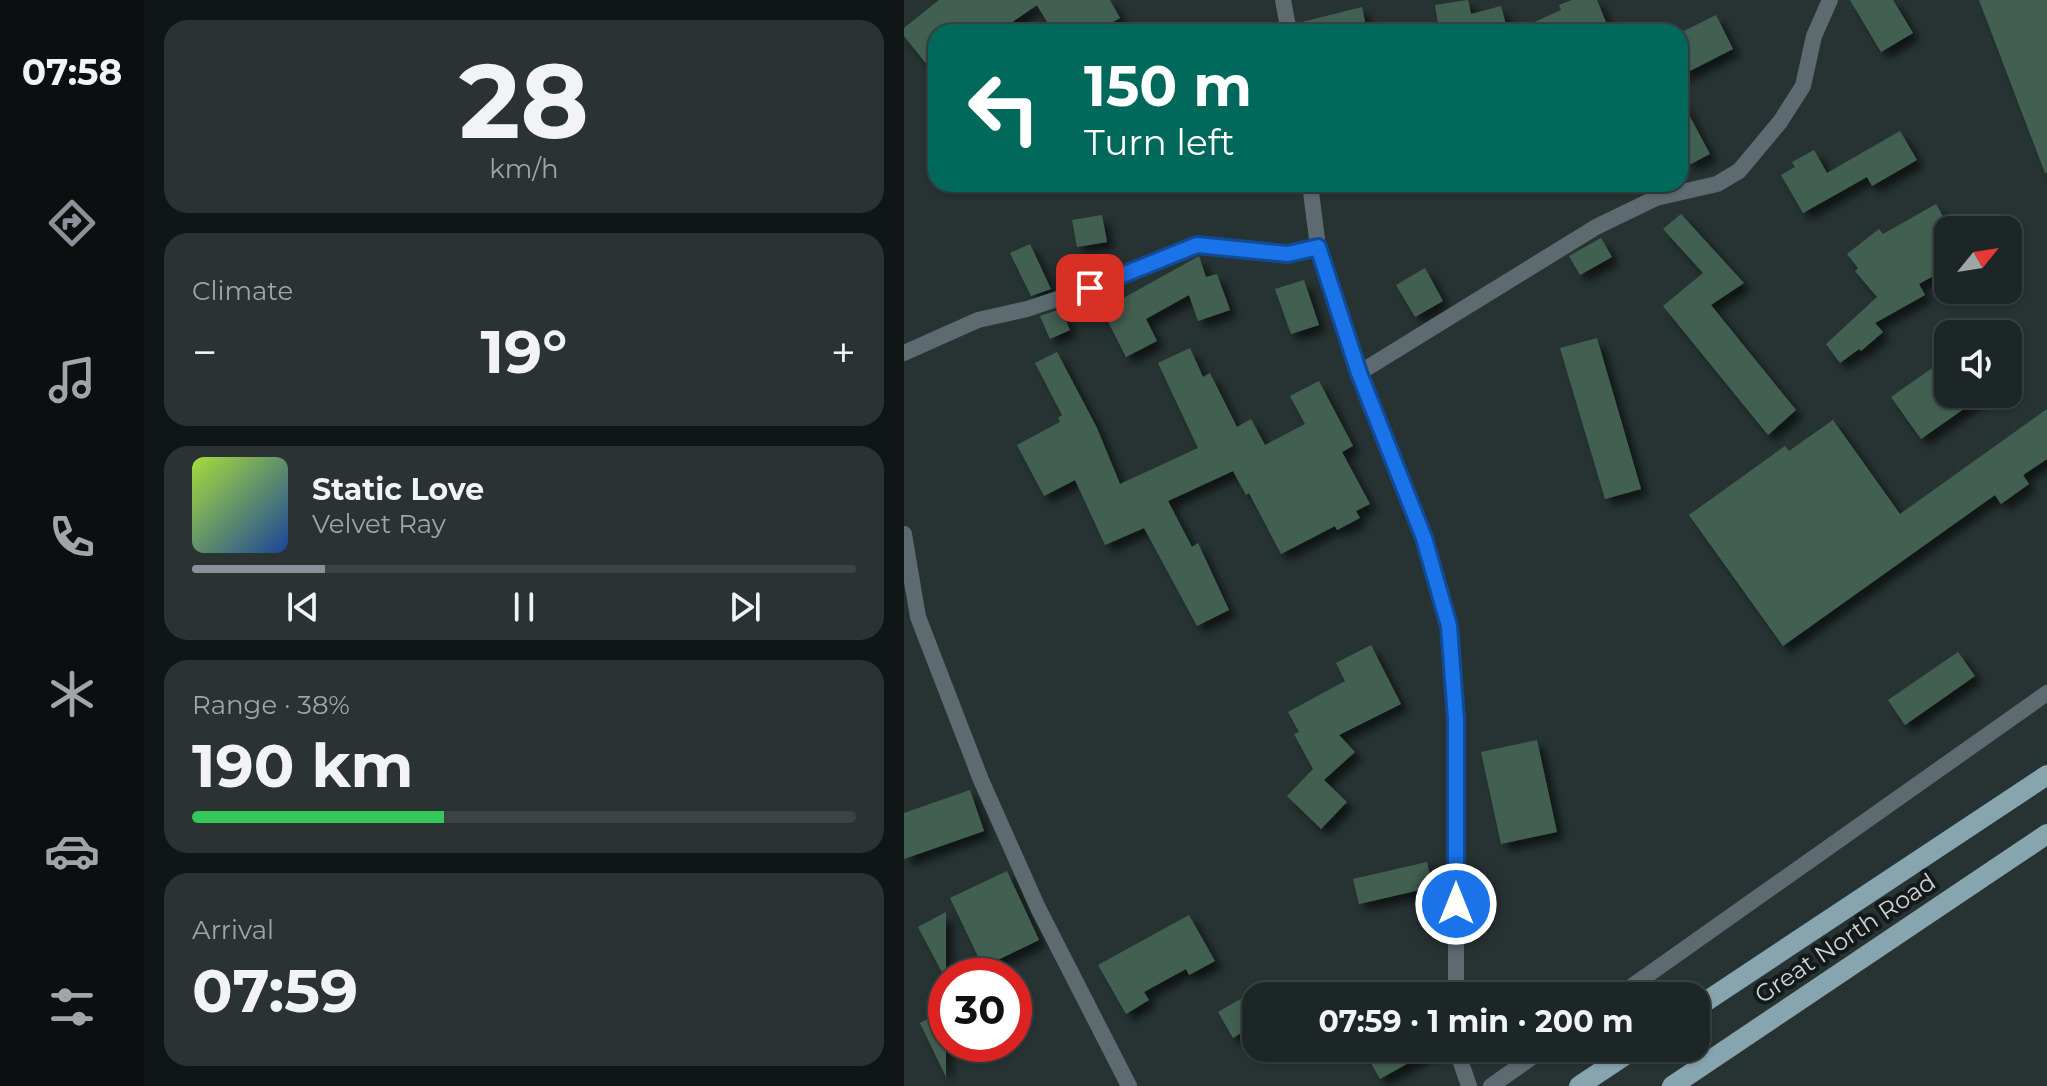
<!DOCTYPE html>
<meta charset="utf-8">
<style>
body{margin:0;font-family:Montserrat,sans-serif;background:#2a3232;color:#f1f3f6;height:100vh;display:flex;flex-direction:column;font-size:30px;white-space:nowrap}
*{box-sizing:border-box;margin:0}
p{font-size:26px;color:#a0a5a7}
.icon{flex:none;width:44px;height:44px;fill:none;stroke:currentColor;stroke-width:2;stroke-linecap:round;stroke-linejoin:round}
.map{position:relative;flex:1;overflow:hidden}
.sheet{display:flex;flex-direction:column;gap:20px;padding:20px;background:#101515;width:760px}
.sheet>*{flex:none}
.guide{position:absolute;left:24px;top:24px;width:760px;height:168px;border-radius:24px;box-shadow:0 2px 6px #0004,0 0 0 2px #3b4343;background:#00695c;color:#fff;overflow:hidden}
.needle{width:52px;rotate:60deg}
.buttons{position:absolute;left:1030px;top:216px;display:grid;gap:16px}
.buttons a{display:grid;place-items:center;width:88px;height:88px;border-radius:16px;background:#1d2626;box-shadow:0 2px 6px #0004,0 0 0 2px #3b4343;font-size:40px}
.speed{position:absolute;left:24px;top:958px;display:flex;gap:16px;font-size:40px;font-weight:700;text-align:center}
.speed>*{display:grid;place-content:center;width:104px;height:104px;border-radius:50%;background:#1d2626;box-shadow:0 2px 6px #0004,0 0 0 2px #3b4343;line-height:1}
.speed .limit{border:12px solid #d22;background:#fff;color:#111}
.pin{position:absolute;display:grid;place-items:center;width:68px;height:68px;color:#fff;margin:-34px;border-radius:16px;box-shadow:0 4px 12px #0006}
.me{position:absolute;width:88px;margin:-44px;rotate:0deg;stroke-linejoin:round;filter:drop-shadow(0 0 6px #0008)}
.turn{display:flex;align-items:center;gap:28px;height:168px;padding:0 24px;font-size:36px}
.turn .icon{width:104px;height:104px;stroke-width:2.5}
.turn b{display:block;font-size:56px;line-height:68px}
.big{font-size:60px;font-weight:700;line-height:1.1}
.sheet .tile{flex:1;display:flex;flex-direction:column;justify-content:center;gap:12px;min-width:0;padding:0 28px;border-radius:24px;background:#2a3232}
.sheet .dial{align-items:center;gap:0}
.dial b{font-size:104px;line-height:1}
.song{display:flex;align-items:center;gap:24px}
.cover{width:96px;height:96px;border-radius:12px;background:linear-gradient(135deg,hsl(80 70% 55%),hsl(220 70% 35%))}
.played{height:8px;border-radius:4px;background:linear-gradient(90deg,#8c9099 20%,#3b4343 20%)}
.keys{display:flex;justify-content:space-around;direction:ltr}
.heat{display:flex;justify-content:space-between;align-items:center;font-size:44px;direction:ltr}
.charge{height:12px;border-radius:6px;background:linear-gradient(90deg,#34c759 38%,#3b4343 0)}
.trip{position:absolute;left:338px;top:982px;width:468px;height:80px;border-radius:24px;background:#1d2626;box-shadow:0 2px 6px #0004,0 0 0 2px #3b4343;font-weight:700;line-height:80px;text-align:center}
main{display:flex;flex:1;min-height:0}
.tabs{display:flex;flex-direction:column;width:144px;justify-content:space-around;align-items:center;background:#0c0f0f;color:#a0a5a7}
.tabs .icon{width:56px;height:56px}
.tabs .selected{color:#8c9099}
.tabs b{font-size:36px;color:#f1f3f6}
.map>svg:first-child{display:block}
.building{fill:#436151;filter:url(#shadow)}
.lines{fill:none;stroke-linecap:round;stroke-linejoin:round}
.street{stroke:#5d6b70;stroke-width:16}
.primary{stroke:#87a5af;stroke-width:20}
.route-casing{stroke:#114b97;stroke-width:20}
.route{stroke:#1a73e8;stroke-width:14}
.labels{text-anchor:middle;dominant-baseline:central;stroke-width:8;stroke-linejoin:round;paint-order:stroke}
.street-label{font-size:24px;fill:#ccd3d3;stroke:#141a19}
</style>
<main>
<nav class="tabs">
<b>07:58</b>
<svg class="icon selected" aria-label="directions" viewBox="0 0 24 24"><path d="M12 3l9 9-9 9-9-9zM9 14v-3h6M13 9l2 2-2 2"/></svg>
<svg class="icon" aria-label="music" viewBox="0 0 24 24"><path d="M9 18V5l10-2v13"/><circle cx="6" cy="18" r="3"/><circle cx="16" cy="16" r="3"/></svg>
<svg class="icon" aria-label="phone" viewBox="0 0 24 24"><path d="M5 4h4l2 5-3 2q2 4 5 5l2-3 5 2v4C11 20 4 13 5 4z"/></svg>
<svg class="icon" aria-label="climate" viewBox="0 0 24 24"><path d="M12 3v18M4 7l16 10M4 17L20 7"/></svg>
<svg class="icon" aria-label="car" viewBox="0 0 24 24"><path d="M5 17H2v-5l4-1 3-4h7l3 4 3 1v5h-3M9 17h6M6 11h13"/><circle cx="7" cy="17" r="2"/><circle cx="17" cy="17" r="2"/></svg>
<svg class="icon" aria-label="filters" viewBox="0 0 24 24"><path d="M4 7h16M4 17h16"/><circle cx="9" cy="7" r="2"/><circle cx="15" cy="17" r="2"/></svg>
</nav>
<section class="sheet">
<div class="tile dial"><b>28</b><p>km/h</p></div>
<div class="tile"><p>Climate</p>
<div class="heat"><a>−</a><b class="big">19°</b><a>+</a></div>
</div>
<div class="tile">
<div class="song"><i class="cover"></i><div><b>Static Love</b><p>Velvet Ray</p></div></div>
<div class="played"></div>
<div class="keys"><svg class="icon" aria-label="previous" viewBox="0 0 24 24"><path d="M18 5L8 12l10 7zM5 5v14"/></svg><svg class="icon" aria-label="pause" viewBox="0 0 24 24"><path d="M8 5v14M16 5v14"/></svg><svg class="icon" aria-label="next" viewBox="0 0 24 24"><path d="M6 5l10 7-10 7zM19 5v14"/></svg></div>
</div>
<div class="tile"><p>Range · 38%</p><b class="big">190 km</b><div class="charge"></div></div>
<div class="tile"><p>Arrival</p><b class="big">07:59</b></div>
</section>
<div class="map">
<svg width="1143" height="1086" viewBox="0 0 1143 1086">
<defs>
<filter id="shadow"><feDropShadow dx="7" dy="7" stdDeviation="4" flood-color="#0009"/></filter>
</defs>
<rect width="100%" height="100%" fill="#273333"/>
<g class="building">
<polygon points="35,0 206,0 216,18 192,32 149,32 133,5 94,32 32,32 32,76 0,36 0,28"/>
<polygon points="564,0 567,14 597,6 604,32 529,32 528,24 534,23 531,5"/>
<polygon points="668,0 693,0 706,32 608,32 657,10 655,5"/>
<polygon points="946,0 989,0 1009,33 977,52"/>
<polygon points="1075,0 1143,0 1143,173 1141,173"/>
<polygon points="458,7 463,32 396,32 394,23"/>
<polygon points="812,15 829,49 776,76 776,33"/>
<polygon points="776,98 806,154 785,165 776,148"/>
<polygon points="996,131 1013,160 968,186 963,177 899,213 877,175 891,167 888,162 910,150 923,173"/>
<polygon points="1032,204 1044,225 1044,268 1015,284 1021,295 971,323 979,332 957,351 955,349 936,363 922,344 973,297 951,271 954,268 943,254 975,229 979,234"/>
<polygon points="777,214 840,283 807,305 892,410 864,435 759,306 799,273 759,229"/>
<polygon points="198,215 203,242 173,247 168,220"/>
<polygon points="697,238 708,257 676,275 665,256"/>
<polygon points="126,244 147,289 127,296 106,253"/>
<polygon points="295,256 302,277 313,274 326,310 294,321 285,295 242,319 253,341 222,357 198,310"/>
<polygon points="521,268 539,301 511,317 492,285"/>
<polygon points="400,280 415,325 387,334 371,289"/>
<polygon points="157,309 166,330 146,339 136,316"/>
<polygon points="693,338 737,489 701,499 656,348"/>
<polygon points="286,348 299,377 306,373 333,427 347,419 361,445 401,424 386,396 415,381 449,446 438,452 466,504 452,511 456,518 433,530 431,526 377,554 345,493 342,495 329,471 264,501 288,547 294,543 325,610 293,626 240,528 201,545 171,480 140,496 113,445 156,422 154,418 158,415 131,363 153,352 193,428 216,484 294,448 254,363"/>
<polygon points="1044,357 1044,394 1081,394 1017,439 987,397"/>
<polygon points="1143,409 1143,459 1119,475 1125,484 1097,504 1091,495 879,646 785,515 881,446 885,451 929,420 996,514"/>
<polygon points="467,645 497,704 435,735 451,752 420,780 443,802 417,829 383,796 409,769 390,734 395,732 384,712 441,681 432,663"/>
<polygon points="1054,652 1071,676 1001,725 984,700"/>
<polygon points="633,740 653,832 597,844 577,752"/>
<polygon points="66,790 80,831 0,859 0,813"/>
<polygon points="523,862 529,887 455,904 449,879"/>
<polygon points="103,871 135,940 79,967 46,898"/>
<polygon points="42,912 42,980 14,927"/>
<polygon points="285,915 311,961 285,975 282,969 240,992 245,1000 222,1014 194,965"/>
<polygon points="352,990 352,1024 329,1038 314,1012"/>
<polygon points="42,1010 42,1077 16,1023"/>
<polygon points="478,1048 531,1048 476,1079 463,1056"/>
</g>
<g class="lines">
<g class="street">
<polyline points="379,0 385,32"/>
<polyline points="406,184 414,247 455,373 520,538 545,626 552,719 552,996"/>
<polyline points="0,353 74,320 123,309 186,288 293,245 384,254 414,247"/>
<polyline points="455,373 692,227 752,198 813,184 835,171 876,122 899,86 910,36 926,0"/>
<polyline points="0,534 14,617 77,780 134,908 225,1086"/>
<polyline points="714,996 1143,693"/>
<polyline points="552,1048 565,1086"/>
<polyline points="587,1086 641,1048"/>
</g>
<g class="primary">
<polyline points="792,1008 1143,775"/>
<polyline points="675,1086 732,1048"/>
<polyline points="768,1086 1143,834"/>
</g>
</g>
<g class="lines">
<defs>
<polyline id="route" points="186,288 293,245 384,254 414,247 455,373 520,538 545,626 552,719 552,904"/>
</defs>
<use href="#route" class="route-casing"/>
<use href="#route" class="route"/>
</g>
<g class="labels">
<g class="street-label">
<text transform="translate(941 938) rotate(-34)">Great North Road</text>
</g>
</g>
</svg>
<div class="buttons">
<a><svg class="needle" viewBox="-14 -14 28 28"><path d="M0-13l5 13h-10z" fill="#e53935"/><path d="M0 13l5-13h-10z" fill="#a0a5a7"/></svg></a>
<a><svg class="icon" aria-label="sound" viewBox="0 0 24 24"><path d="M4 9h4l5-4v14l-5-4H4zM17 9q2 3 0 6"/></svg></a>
</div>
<div class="speed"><div class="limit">30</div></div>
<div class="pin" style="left:186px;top:288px;background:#d93025"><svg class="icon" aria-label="arrive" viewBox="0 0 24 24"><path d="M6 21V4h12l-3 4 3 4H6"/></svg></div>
<svg class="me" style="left:552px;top:904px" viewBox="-20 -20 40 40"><circle r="17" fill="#1a73e8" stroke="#fff" stroke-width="3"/><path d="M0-11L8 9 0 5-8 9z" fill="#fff"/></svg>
<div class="trip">07:59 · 1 min · 200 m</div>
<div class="guide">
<div class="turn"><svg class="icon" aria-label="left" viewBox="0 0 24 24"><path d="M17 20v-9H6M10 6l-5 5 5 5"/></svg><div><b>150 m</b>Turn left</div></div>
</div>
</div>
</main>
